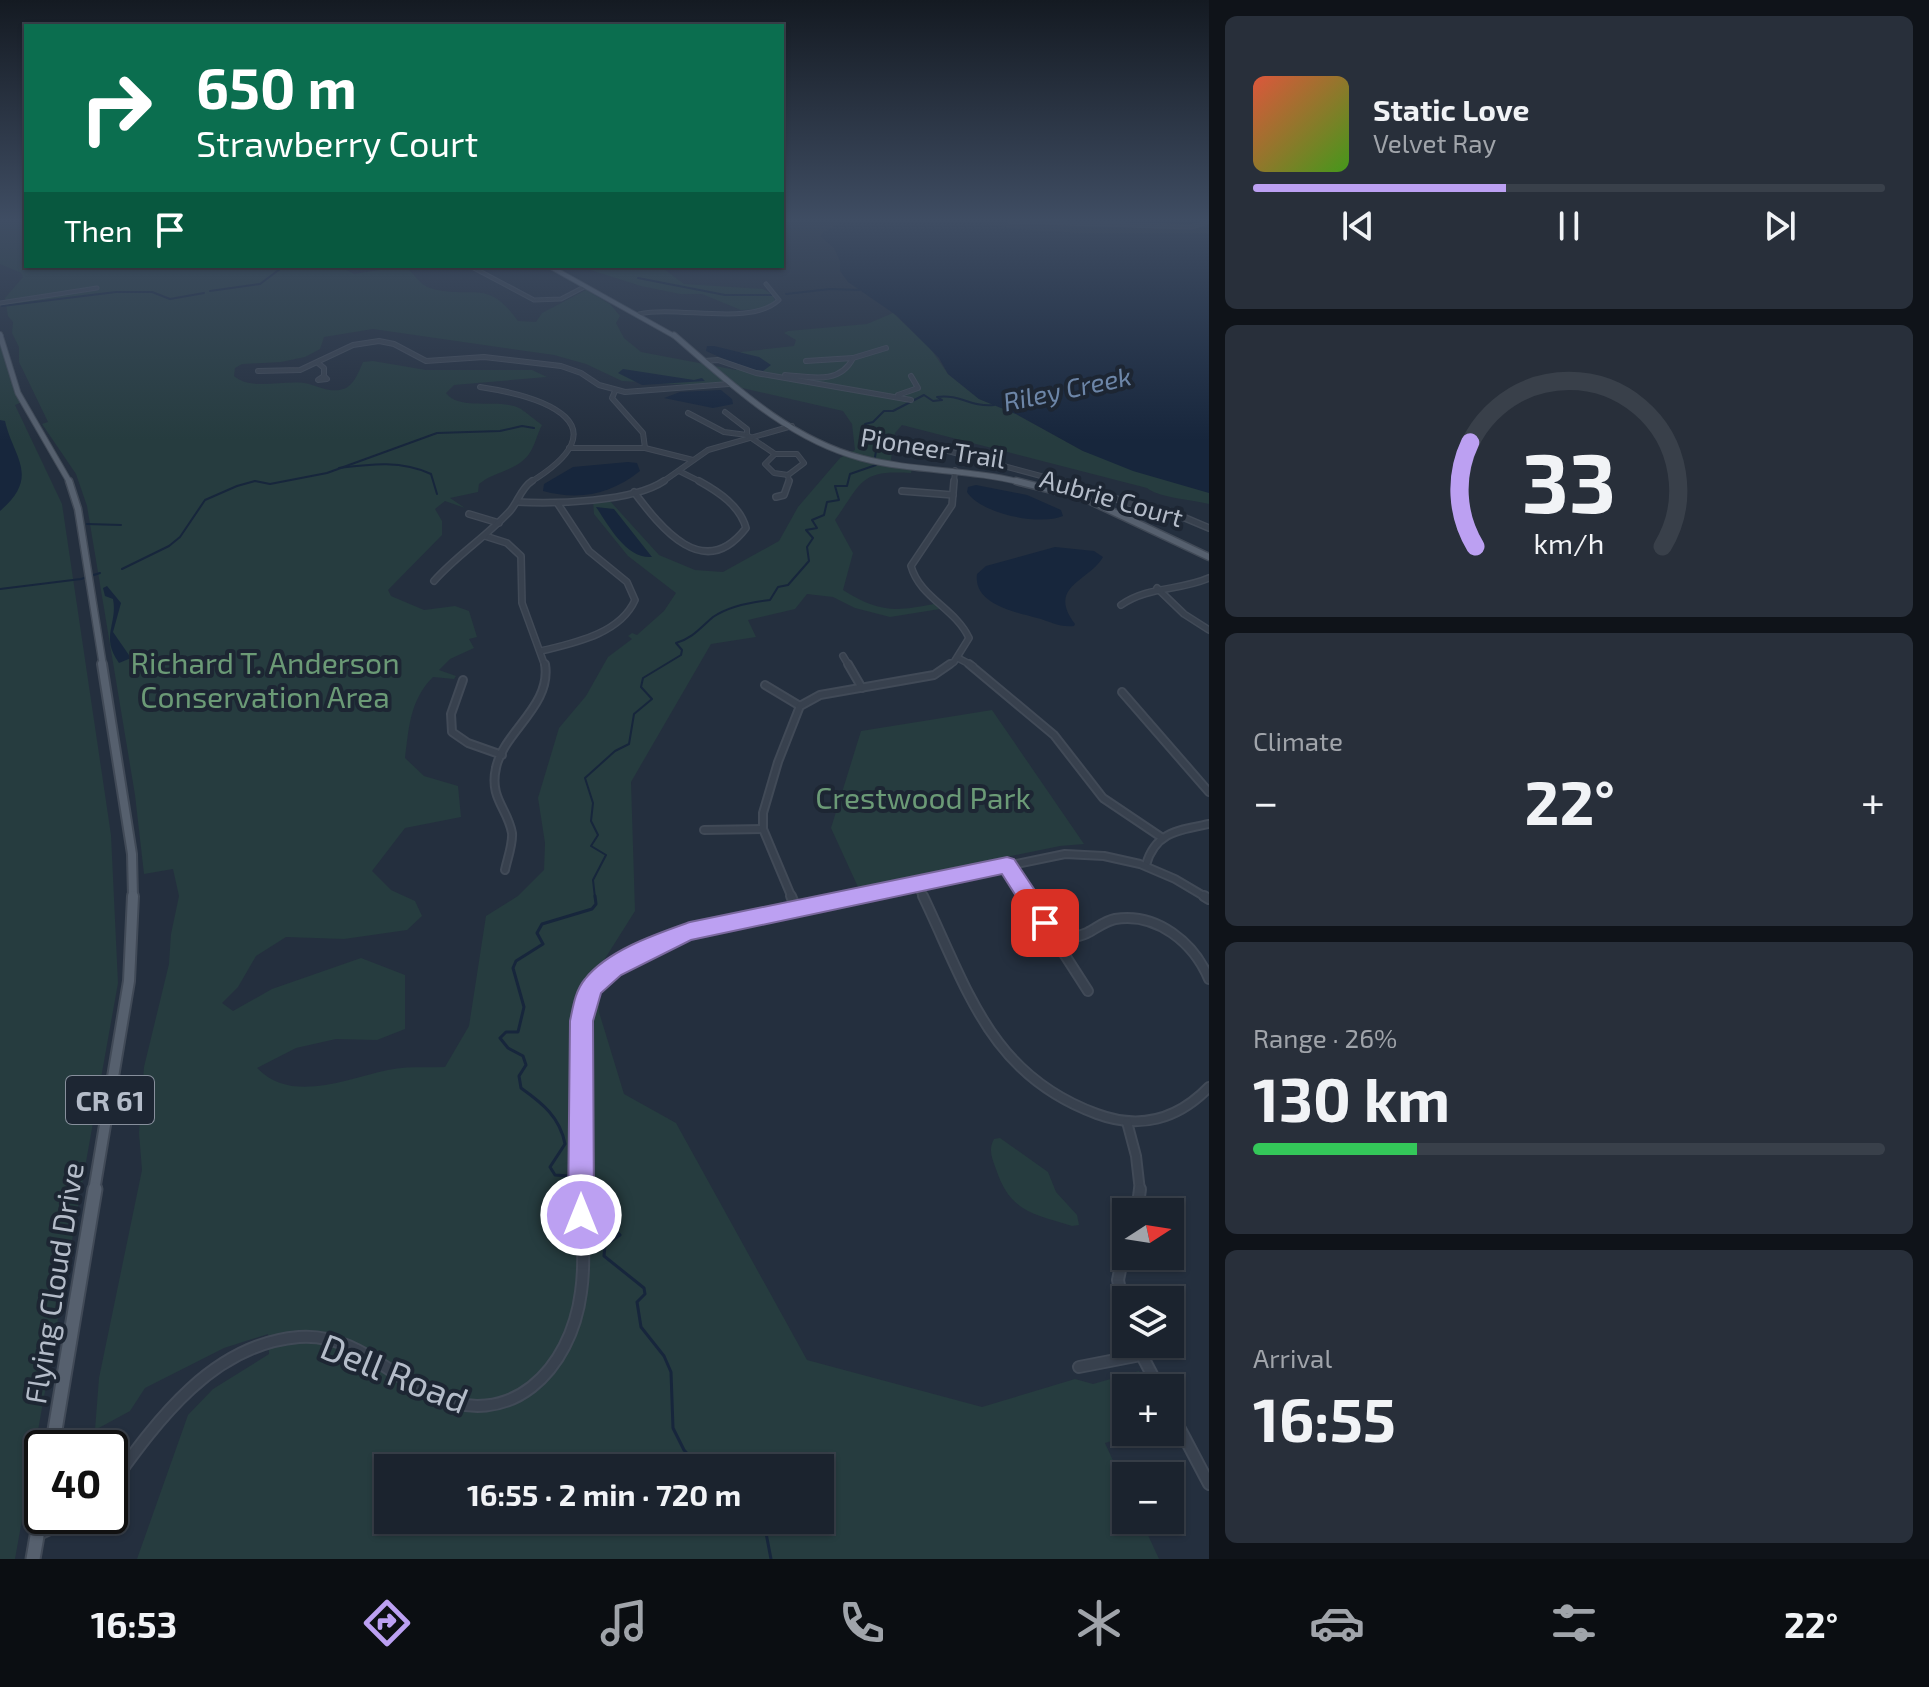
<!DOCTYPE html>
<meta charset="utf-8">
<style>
body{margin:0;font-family:"Exo 2",sans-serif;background:#282f3a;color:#f1f3f6;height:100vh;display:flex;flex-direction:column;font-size:30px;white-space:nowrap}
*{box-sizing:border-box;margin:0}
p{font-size:26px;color:#a0a4aa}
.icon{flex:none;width:44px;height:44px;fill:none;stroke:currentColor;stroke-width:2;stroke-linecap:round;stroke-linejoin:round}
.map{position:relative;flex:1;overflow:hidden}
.details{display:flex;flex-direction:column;gap:16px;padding:16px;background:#0f1319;width:720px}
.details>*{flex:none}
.banner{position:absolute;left:24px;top:24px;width:760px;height:244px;border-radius:0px;box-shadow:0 2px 6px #0004,0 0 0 2px #39404a;background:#0b6e4f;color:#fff;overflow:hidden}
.needle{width:52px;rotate:78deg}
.buttons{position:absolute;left:1112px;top:1198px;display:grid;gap:16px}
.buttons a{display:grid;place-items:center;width:72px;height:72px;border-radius:0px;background:#1b232e;box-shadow:0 2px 6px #0004,0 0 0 2px #39404a;font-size:40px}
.speed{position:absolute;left:24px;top:1430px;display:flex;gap:16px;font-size:40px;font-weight:700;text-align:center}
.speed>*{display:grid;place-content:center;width:104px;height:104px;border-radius:50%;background:#1b232e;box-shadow:0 2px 6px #0004,0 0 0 2px #39404a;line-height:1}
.speed .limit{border:4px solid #111;border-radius:12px;background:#fff;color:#111}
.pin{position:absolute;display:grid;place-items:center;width:68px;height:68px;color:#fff;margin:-34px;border-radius:16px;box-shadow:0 4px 12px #0006}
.me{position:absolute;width:88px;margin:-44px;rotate:0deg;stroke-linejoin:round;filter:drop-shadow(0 0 6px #0008)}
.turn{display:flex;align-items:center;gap:28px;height:168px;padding:0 40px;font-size:36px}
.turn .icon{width:104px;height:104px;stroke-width:2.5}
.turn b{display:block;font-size:56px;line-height:68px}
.then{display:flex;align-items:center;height:76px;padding:0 40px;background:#0003;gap:16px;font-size:30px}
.big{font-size:60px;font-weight:700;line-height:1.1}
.details .tile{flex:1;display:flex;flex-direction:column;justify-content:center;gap:12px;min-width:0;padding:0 28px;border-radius:12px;background:#282f3a}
.details .dial{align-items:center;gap:0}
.dial svg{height:208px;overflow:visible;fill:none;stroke:#39404a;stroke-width:7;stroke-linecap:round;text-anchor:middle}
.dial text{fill:#f1f3f6;stroke:none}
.song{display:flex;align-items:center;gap:24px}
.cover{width:96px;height:96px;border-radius:12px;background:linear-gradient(135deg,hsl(10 70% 55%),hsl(100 70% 35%))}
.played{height:8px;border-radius:4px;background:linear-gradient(90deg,#bca0f2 40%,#39404a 40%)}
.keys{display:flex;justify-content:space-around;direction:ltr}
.heat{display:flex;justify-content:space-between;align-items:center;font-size:44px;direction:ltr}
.charge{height:12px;border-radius:6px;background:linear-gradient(90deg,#34c759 26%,#39404a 0)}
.trip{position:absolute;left:374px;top:1454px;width:460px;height:80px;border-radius:0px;background:#1b232e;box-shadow:0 2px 6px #0004,0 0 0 2px #39404a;font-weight:700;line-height:80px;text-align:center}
.tab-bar{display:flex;height:128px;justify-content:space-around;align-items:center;background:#0b0e12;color:#a0a4aa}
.tab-bar .icon{width:56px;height:56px}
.tab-bar .active{color:#bca0f2}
.tab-bar b{font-size:36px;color:#f1f3f6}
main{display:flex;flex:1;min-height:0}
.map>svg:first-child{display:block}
.green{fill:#263c3f;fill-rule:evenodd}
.water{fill:#17263c}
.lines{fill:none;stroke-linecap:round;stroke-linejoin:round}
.stream-far1{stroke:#17263c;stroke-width:2}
.stream{stroke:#17263c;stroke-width:3}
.minor-far5-casing{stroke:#414a57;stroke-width:5}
.minor-far4-casing{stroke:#414a57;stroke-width:6}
.minor-far3-casing{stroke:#414a57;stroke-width:8}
.minor-far2-casing{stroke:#414a57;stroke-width:10}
.minor-far1-casing{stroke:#414a57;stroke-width:12}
.minor-casing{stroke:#414a57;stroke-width:14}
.major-far5-casing{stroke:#414a57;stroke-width:6}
.major-far4-casing{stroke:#414a57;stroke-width:7}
.major-far3-casing{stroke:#414a57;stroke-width:9}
.major-far2-casing{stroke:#414a57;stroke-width:12}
.major-far1-casing{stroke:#414a57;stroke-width:14}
.major-casing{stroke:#414a57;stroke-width:17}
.minor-far5{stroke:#38414e;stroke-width:3}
.minor-far4{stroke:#38414e;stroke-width:4}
.minor-far3{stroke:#38414e;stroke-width:5}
.minor-far2{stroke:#38414e;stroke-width:6}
.minor-far1{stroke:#38414e;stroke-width:8}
.minor{stroke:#38414e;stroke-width:10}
.major-far5{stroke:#56606e;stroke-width:4}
.major-far4{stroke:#56606e;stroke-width:5}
.major-far3{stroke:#56606e;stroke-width:6}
.major-far2{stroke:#56606e;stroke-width:8}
.major-far1{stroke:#56606e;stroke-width:10}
.major{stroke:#56606e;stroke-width:13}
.route{fill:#bca0f2;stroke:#7a689d;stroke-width:2}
.labels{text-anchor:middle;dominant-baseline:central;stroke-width:8;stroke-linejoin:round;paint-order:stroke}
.far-water-label{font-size:26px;font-style:italic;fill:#6d86a8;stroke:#1d2633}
.far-street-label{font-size:26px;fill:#b4bcc9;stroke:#1d2633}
.shield{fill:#1d2633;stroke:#878f9c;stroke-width:2}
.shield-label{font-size:28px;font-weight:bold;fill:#b4bcc9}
.park-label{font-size:30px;fill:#6b9a76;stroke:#1d2633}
.street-label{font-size:30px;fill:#b4bcc9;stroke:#1d2633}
.near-street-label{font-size:36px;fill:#b4bcc9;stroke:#1d2633}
</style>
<main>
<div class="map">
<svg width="1209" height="1559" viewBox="0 0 1209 1559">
<rect width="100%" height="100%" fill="#242f3e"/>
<g class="green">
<path d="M0,221H26V266H339L354,274L404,266C415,273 418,285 433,289C475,299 487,278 518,321L536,322L542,313L586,290L610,304L620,316L616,323L624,338L641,352L736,370L741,352L794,346L796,340L784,333L788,331L867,324L893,313L930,348L948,374L979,399L1016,414L1083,451L1209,488V504C1192,500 1157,497 1147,488L902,425L895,433L890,466L912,469L911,473C860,470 863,481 835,520L853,553L843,590C878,612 894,612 934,604L940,609L890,617L855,608L833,597L807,594L795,609L748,620L756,637L711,644L631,782L635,911L601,965L599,1012L624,1094L676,1123L807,1360L982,1407L1075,1379L1093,1384L1139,1371L1147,1388H1126V1432H1140L1105,1443L1126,1489V1520H1141L1159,1559H137L188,1415L213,1389L269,1354L268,1334L224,1348L145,1388L130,1411L95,1430L99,1378L142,1170L139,1133L144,1067L169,964L171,934L179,896L173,869L144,874L135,795L87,506L76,474L42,424L48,422L19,362V347L12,333L13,322L8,316L5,298L23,277L21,273L0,264ZM373,329L554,355L586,364L622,381L742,388L843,411L852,424L855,450L840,458L798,507L779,541L723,572L695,570L659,555L610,501L593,500L594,514L628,556L676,593L664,611L637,635L632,633L628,636L632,639L608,657L586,696L559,728L538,798L545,843L544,870L518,896L486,916L469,1026L445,1067C426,1068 406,1066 388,1070C345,1079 292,1104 257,1068L296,1048L336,1039L377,1040L405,1029V975L361,958L272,989L233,1011L222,1003L238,987L256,956L286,937L344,939L407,930L422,916L415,901L391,890L372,871L405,828L461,817L458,786L424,776L405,758C409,727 410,700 433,677L454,679L456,676L439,670L450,659L474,648L469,639L477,637L469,611L455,606L424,610L391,596L388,590L442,535V521L435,509L445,501L465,508L450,498L478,492L479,484C494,471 517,471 529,454C535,446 537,434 542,425C535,420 527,413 521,409C500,397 460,412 446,393L454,385L547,377L532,370H426L373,361L363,362C359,371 355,383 346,388C333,394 320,387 309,384C287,378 252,392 234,376L235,368L242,364L281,362L305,357L320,349L324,337ZM388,1468H820V1520H388Z"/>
<polygon points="578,266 660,266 684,284 763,289 773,295 775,303 761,309 741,310 702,294 680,294 641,286"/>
<polygon points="0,332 22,402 15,405 62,504 111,835 118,983 15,1559 0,1559"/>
<polygon points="992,710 1084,844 1060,846 858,887 831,828 861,731"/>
<path d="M1000,1138L1048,1172L1056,1192L1077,1215L1079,1225L1072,1226C1033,1214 1010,1212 996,1169C992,1158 988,1150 994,1139Z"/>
</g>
<g class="water">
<polygon points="845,221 969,221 1018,229 1080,233 1209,233 1209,493 1133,471 1083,451 1016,414 979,399 948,374 939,358 896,315 848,282 840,271 840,261 834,248 820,236 826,230"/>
<polygon points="714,346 759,357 771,365 763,371 744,368 706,351 707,346"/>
<polygon points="623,369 694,380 702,378 705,381 642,385 618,373"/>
<polygon points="721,390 732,399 733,404 713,408 664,398 680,392"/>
<path d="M0,420L5,421C13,457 41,476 0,511Z"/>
<path d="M628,462L637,463L640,471C611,494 580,501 543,491L544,484L573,467Z"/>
<path d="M976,485L1027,495L1061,510L1063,516C1040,526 981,514 967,492L968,487Z"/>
<path d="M596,507L614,509L652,557C626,559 609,526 596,507Z"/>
<path d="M1055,547L1094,551L1103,557C1090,581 1046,586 1075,624L1074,626C1061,628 1049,621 1037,618C1015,612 973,604 977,574L986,566Z"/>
<path d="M107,586L121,603L113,632L131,658L119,663C100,636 118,624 113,599L105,596L103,588Z"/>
</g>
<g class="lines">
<g class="stream-far1">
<polyline points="638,278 725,295 772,295"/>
<polyline points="210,291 260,284 284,266"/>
<polyline points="786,294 830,289 859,290"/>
<polyline points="2,306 116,292 152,292 170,299 204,293"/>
<path d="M875,457L879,433H870L865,424L873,422L884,411H893L924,395L933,401L942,400L937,397C961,394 969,407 994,405"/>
<path d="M339,468C371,464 401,460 431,474L437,494"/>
<polyline points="87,524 121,525"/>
<polyline points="122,569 169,546 180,537 205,500 237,486 255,481 270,484 327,473 437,433 500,431 522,426 534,428"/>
<polyline points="0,589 81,579 100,573"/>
<path d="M595,898L593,880L606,855L591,846L598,835L591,821L593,803L585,778L615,751L629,744L634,714L652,699L641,687L643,678L681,655L682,650L676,643C693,638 700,628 713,617C729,606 751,602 770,600L778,587L788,585L809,561L807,547L813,538L806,530L817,528L812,520L824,515L827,502L839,500L835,486H847L850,474L876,465"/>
</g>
<g class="stream">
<path d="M573,1181L569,1176L555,1175L550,1167L565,1144C560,1117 542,1103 521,1088L519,1076L526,1065L523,1056L508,1048L500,1038L506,1032H518L524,1007L513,968L516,961L543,944L537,933L542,924L592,909L596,904L595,896"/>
<polyline points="592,1229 600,1233 612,1228 620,1235 605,1245 604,1256 644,1288 645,1294 637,1302 641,1327 664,1356 671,1372 673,1428 684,1450 700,1468"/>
<polyline points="759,1520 766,1533 771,1559"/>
</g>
<defs>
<g id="minor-far5">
<polyline points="1009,221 1191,227 1209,222"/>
<polyline points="470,266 534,300 561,299 584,287"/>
<polyline points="0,303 97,288"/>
<path d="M639,314C678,305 751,327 779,300L766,284"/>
</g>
<g id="minor-far4">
<polyline points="704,361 718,360 756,373 911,400"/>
<polyline points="806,361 853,358"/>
<polyline points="318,363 324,368 324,376"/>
<polyline points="258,371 300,370 353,345 379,341 394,344 426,361 484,357 561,366 581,373 599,385 625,392 729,384"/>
<path d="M785,375C810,377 840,385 853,358L886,348"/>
<polygon points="324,376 327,379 318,380"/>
<path d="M480,387C546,397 625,425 529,483"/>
<polyline points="615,391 612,398 643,433 645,448"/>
<polyline points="898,395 918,388 911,376"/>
<polyline points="688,413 724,432 747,435 747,429 725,412"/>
<polyline points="747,435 775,454"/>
<polyline points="922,444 1067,483"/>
<polyline points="569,448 645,448 693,460"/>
<polygon points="775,454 797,454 804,463 788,475 774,473 765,464"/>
<polyline points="679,471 703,483"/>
<polyline points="788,475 789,483"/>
<polyline points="661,483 708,450 792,426"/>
<polyline points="954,483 955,470"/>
</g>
<g id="minor-far3">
<polyline points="1060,481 1132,504 1171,512 1209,528"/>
<polyline points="902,491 953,495"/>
<path d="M634,492C661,528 704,583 746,528C740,506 719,492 699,481"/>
<polyline points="776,497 784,495 789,481"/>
<path d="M517,502C555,504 633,502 664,481"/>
<polyline points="469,514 499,523"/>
<polyline points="485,536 507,543 521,556 522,603 545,666"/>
<path d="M434,581C457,555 486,537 510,511C518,502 521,488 532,481"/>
<polyline points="1157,588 1184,614 1209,630"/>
<path d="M1121,605C1148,586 1180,591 1209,578"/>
<path d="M541,651C574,643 620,634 635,600L627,582L589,551L558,504"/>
<polyline points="843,656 849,666"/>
<polyline points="958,658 973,666"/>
<path d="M947,666L954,662L969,638C955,608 920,598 911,566L952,505L954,481"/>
</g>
<g id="minor-far2">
<polyline points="848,664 862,688"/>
<polyline points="969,664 1054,735 1103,798 1161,837"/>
<polyline points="463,680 451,714 452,732 468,743 502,755"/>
<polyline points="765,685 800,706"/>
<polyline points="1122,692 1209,792"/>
<polyline points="704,830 763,829"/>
<polyline points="1007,865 1028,898"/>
<path d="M1146,865C1155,832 1179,830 1209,824"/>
<path d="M505,870C507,860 513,844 512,833C508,809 489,798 496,768C503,732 552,706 545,664"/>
<polyline points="917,884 924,898"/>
<polyline points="792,898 763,829 763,813 778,762 800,706 820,695 934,675 950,664"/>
<polyline points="852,898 1065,854 1104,856 1140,864 1175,879 1207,898"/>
</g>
<g id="minor-far1">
<polyline points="791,896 796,908"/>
<path d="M923,896C968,990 990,1075 1097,1114C1140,1130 1178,1119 1209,1087"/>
<polyline points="1027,896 1088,991"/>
<polyline points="1204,896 1209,899"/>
<path d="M1057,942C1067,939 1078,937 1087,933C1097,928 1105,921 1115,919C1157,912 1194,943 1209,979"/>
<polyline points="1127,1122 1136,1156 1140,1191"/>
<polyline points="581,1191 581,1021 586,997 601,977 678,934 862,896"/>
</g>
<g id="minor">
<polyline points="1137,1212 1140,1189"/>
<polyline points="1126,1241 1118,1280 1126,1320"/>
<polyline points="1136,1344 1159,1388"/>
<polyline points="1079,1367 1141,1355"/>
<polyline points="1170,1410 1209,1484"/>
<path d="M110,1486C157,1421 212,1344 299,1337C352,1333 387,1373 430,1394C510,1433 571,1370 581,1292C586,1258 581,1223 581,1189"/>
<polyline points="37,1535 77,1516"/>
</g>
<g id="major-far5">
<polyline points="549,266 676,337"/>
<polyline points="0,334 1,337"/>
</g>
<g id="major-far4">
<polyline points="0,335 18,393 70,483"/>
<path d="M674,335C730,383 788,439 861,458C914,472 971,469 1024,483"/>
</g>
<g id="major-far3">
<polyline points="69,481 78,509 103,666"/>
<polyline points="1016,481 1084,498 1209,557"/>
</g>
<polyline id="major-far2" points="102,664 132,854 133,898"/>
<polyline id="major-far1" points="94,1191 129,981 133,896"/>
<g id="major">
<polyline points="52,1448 95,1189"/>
<polyline points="33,1559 42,1507"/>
</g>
</defs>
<use href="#minor-far5" class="minor-far5-casing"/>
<use href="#minor-far4" class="minor-far4-casing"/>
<use href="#minor-far3" class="minor-far3-casing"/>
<use href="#minor-far2" class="minor-far2-casing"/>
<use href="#minor-far1" class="minor-far1-casing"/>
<use href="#minor" class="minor-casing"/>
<use href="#major-far5" class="major-far5-casing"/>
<use href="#major-far4" class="major-far4-casing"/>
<use href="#major-far3" class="major-far3-casing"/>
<use href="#major-far2" class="major-far2-casing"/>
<use href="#major-far1" class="major-far1-casing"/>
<use href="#major" class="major-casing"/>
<use href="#minor-far5" class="minor-far5"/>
<use href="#minor-far4" class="minor-far4"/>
<use href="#minor-far3" class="minor-far3"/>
<use href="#minor-far2" class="minor-far2"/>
<use href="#minor-far1" class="minor-far1"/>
<use href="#minor" class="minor"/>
<use href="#major-far5" class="major-far5"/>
<use href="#major-far4" class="major-far4"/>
<use href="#major-far3" class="major-far3"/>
<use href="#major-far2" class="major-far2"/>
<use href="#major-far1" class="major-far1"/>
<use href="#major" class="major"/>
</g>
<linearGradient id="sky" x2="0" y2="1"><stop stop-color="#141a22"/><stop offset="0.5" stop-color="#3f4d63"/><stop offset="1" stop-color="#3f4d63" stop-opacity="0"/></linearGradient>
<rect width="1209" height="440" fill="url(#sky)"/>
<path class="route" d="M1007,857L1014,859L1052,916L1055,923L1052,929L1045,932L1037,929L1002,874L691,940L621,975L601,993L593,1021L594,1215L590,1224L581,1228L572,1224L568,1215L570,1021C573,1007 575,991 585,979C608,950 656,934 690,922Z"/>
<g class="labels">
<g class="far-water-label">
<text transform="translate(1067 388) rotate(-12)">Riley Creek</text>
</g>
<g class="far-street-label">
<text transform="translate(933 447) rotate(9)">Pioneer Trail</text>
<text transform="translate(1112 497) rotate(16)">Aubrie Court</text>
</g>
<rect class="shield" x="66" y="1076" width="88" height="48" rx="6"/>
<g class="shield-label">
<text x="110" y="1100">CR 61</text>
</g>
<g class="park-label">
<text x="265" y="662">Richard T. Anderson<tspan x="265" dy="34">Conservation Area</tspan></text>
<text x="923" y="797">Crestwood Park</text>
</g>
<g class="street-label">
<text transform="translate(53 1283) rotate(-81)">Flying Cloud Drive</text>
</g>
<g class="near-street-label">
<text transform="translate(395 1372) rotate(22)">Dell Road</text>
</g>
</g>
</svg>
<div class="buttons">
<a><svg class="needle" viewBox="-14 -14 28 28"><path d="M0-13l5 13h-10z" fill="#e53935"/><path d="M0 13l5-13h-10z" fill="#a0a4aa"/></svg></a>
<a><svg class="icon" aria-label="layers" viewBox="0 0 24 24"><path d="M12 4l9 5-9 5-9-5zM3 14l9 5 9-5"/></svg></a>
<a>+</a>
<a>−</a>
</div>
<div class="speed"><div class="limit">40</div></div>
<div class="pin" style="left:1045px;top:923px;background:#d93025"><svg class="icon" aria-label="arrive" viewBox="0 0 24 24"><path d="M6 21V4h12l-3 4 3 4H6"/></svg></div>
<svg class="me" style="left:581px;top:1215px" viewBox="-20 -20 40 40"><circle r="17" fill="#bca0f2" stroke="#fff" stroke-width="3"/><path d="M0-11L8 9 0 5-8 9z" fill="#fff"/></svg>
<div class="trip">16:55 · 2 min · 720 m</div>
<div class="banner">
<div class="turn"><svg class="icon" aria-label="right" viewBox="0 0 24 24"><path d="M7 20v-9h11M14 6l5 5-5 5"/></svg><div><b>650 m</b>Strawberry Court</div></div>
<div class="then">Then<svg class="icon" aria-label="arrive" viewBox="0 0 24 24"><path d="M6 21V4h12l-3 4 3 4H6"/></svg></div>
</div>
</div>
<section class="details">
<div class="tile">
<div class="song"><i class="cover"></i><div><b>Static Love</b><p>Velvet Ray</p></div></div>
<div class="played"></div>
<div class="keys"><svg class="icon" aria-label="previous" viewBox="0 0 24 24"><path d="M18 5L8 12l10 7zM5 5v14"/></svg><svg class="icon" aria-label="pause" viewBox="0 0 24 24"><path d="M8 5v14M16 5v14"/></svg><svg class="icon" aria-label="next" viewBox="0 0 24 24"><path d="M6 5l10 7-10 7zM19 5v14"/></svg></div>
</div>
<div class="tile dial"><svg viewBox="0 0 100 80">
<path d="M14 69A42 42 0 1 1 86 69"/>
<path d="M14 69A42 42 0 0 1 12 29" stroke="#bca0f2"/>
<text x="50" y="56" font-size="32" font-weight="700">33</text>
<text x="50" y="72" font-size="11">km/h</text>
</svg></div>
<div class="tile"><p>Climate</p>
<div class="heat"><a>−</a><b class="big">22°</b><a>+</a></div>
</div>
<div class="tile"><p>Range · 26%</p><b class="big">130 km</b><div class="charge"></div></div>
<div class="tile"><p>Arrival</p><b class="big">16:55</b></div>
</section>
</main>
<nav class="tab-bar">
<b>16:53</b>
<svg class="icon active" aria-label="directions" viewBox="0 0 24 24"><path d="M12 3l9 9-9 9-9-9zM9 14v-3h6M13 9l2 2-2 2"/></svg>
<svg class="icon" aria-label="music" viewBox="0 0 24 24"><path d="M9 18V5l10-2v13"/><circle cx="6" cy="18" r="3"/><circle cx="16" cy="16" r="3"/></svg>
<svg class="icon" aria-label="phone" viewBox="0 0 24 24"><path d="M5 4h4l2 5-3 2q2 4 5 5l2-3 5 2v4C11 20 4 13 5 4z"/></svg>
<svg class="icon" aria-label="climate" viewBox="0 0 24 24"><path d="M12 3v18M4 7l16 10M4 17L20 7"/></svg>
<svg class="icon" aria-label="car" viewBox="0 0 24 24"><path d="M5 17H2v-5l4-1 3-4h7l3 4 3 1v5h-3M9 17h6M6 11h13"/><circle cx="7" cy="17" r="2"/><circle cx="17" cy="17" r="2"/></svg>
<svg class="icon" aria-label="filters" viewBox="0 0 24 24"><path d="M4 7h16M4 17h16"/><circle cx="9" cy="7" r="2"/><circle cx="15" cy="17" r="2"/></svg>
<b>22°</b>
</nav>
